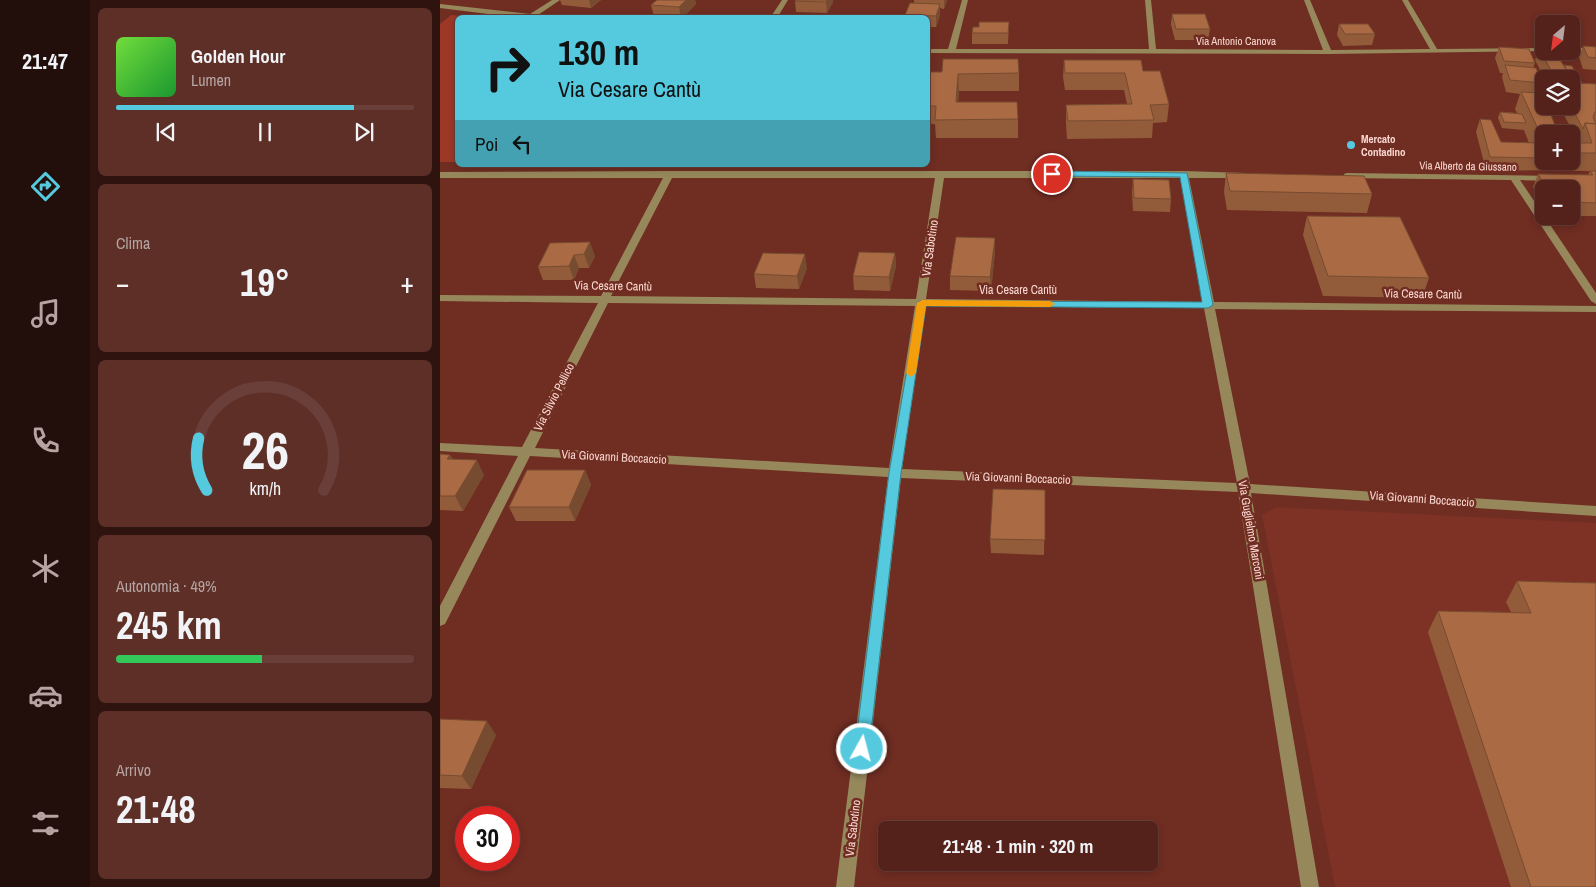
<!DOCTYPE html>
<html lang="it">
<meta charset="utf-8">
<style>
body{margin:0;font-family:"Archivo Narrow",sans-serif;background:#5d2f27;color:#f1f3f6;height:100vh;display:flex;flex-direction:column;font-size:19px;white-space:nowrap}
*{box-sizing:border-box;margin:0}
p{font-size:16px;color:#b5a4a2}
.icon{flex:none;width:28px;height:28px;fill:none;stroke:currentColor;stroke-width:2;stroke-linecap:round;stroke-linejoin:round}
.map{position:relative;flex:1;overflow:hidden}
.sheet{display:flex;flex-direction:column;gap:8px;padding:8px;background:#2e130e;width:350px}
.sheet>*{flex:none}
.guide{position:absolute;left:15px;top:15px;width:475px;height:152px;border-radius:8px;box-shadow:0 2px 8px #0003,0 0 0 1px #6a3f39;background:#55cadf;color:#111;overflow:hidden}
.needle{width:32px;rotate:208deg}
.controls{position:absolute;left:1095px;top:15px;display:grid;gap:10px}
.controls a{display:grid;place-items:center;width:45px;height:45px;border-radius:8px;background:#54221a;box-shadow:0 2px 8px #0003,0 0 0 1px #6a3f39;font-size:25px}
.speed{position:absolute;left:15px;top:806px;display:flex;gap:10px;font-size:25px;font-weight:700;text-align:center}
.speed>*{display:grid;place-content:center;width:65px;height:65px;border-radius:50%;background:#54221a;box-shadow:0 2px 8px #0003,0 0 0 1px #6a3f39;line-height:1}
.speed .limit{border:8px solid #d22;background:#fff;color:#111}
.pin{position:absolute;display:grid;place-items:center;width:42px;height:42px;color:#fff;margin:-21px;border:2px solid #fff;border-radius:50%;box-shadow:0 1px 5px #0007}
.me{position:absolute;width:55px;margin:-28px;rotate:7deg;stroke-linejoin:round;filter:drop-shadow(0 0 4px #0008)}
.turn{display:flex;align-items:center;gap:18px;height:105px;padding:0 20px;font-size:22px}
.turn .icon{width:65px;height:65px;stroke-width:2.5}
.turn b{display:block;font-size:35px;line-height:42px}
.then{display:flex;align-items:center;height:48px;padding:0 20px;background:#0003;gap:10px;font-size:19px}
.big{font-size:38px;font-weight:800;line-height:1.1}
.sheet .widget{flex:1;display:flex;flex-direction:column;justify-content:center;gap:8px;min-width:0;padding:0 18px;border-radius:8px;background:#5d2f27}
.sheet .dial{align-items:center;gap:0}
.dial svg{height:130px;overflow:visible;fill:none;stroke:#6a3f39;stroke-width:7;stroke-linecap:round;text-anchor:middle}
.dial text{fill:#f1f3f6;stroke:none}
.song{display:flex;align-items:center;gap:15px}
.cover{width:60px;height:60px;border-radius:8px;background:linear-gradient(135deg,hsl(100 70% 55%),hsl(130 70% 35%))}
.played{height:5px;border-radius:2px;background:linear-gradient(90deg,#55cadf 80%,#6a3f39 80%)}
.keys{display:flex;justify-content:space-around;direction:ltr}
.heat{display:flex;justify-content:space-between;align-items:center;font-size:28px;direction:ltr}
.charge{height:8px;border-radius:4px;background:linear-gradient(90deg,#34c759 49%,#6a3f39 0)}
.trip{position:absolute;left:438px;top:821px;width:280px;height:50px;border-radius:8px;background:#54221a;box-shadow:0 2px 8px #0003,0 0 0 1px #6a3f39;font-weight:800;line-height:50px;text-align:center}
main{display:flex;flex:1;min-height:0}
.tab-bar{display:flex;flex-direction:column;width:90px;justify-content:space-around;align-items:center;background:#220e0a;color:#b5a4a2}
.tab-bar .icon{width:35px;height:35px}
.tab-bar .on{color:#55cadf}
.tab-bar b{font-size:22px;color:#f1f3f6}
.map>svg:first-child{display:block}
.built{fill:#7d3225}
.green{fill:#9d3827}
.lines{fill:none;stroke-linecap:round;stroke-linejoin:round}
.minor{fill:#97885c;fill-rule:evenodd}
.wall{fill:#925c3a}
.shaded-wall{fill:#774b30}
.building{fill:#aa6b44;stroke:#774b30}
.route{fill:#55cadf;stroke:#378391}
.slow{fill:#f59e0b}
.poi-dot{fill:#55cadf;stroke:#702d22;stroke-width:2}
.labels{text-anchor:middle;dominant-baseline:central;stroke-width:5;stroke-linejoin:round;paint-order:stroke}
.far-street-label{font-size:11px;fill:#fad8d1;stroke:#702d22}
.far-poi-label{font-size:11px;font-weight:bold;fill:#fad8d1;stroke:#702d22;text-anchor:start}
.street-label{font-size:12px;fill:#fad8d1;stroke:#702d22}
</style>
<main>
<nav class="tab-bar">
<b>21:47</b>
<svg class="icon on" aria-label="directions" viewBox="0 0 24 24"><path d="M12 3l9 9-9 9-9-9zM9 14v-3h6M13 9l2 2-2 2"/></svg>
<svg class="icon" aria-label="music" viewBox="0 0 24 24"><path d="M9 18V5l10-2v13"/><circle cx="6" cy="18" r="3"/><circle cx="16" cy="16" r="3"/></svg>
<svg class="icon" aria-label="phone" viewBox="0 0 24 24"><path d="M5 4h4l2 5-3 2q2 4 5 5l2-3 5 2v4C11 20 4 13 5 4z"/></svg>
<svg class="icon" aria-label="climate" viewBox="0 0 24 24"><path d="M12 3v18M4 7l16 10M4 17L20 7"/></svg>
<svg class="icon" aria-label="car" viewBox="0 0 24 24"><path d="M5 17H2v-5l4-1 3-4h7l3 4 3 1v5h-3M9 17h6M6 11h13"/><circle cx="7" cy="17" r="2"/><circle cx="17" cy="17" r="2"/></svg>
<svg class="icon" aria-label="filters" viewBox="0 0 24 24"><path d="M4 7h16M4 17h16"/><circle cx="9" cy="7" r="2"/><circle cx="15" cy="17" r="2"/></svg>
</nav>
<section class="sheet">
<div class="widget">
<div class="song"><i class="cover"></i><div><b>Golden Hour</b><p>Lumen</p></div></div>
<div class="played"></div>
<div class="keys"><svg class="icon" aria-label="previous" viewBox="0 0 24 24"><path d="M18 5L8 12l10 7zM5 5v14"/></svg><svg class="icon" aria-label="pause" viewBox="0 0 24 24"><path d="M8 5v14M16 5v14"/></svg><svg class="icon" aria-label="next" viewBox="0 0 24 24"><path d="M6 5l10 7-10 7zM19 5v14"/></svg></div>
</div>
<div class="widget"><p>Clima</p>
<div class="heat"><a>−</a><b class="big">19°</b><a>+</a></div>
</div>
<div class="widget dial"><svg viewBox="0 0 100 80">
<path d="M14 69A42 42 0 1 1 86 69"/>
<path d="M14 69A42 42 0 0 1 9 37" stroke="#55cadf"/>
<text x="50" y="56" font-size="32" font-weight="700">26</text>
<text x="50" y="72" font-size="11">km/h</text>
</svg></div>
<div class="widget"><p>Autonomia · 49%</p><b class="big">245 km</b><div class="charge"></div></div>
<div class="widget"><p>Arrivo</p><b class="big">21:48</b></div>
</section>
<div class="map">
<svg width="1156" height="887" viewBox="0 0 1156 887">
<rect width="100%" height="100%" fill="#702d22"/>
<polygon class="built" points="836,507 1156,523 1156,887 895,887 822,515"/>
<polygon class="green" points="11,15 33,17 18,18 17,162 0,162 0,24"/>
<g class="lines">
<g class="minor">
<polygon points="112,0 120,0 98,15 107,18 81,18 0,8 0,4 90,14"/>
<polygon points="342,0 348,0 337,18 330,18"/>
<polygon points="522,0 528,0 516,49 709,49 705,0 711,0 716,49 883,50 864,0 870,0 891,50 990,49 962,0 968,0 997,49 1104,48 1104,51 1107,51 888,54 488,53 488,49 508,49"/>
<polygon points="1131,48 1156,48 1156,52 1128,52 1131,51"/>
<path d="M229,171H744L805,173L807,175L802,178H749L774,302L1156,306V312L775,309L810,484L1156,506V516L811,493L879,887H861L798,492L461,478L414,887H396L448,477L90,456L5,624L0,626V606L78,456L0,451V443L82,447L158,303L0,301V295L161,296L223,178H0V172ZM232,178H495L476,299L171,296ZM504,178H740L763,302L486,299ZM168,303L475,306L449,468L95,448ZM486,306L764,308L797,483L462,469Z"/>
<polygon points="907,173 1115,176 1115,180 1112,181 1080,180 1156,293 1156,304 1151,301 1071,180 904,178 904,174"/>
</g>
</g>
<g class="wall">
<polygon points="120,0 161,0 151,8 122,5"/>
<polygon points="217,0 255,0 256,4 242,18 214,16 211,5"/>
<polygon points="474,0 507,0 504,9 500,8 500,15 496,27 488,27 488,18 465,18 465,15 474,3"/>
<polygon points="355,1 393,2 387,13 356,12"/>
<polygon points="732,14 770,29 768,40 735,40 731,25"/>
<polygon points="569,22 568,44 532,44 532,33 539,27"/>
<polygon points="899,24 935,34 932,45 903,46 897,35"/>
<polygon points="1143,46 1156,47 1156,70 1143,69 1139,57"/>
<polygon points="1059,47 1095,63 1093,68 1102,83 1098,92 1104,134 1104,161 1131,161 1131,143 1139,143 1119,106 1131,106 1131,79 1105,79 1095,60 1099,49 1124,65 1142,83 1156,84 1156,216 1131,216 1131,189 1104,189 1104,204 1093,187 1098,174 1148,175 1150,171 1046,170 1036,132 1040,119 1061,142 1089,143 1084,130 1062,128 1058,118 1060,112 1077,113 1075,109 1080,94 1066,92 1062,77 1063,73 1060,73 1055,58"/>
<polygon points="624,60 703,71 729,104 727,122 713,123 712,138 627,139 626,123 626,105 687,104 684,90 625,90 623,77"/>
<polygon points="488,72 579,73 579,91 519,91 518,102 578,119 578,138 496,138 495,124 488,124"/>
<polygon points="786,173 932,194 927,213 787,210 784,192"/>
<polygon points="693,179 731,199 730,212 693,211 692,192"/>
<polygon points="867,216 989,278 982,298 883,296 863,235"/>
<polygon points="555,238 555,252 551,291 510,290 510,276"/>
<polygon points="110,243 155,256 149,268 139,268 134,280 103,280 98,267"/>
<polygon points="455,253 456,266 450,291 414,290 413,276"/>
<polygon points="367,268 359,289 316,288 314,274"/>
<polygon points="0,454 10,455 13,459 44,475 23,511 0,510"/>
<polygon points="145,470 151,485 135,521 76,521 69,507"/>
<polygon points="605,490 604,555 551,553 550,539"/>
<polygon points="1077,581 1156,583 1156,887 1071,887 988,632 998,611 1071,612 1066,602"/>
<polygon points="0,719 56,735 31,789 0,788"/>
</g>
<g class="shaded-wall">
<polygon points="149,0 161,0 151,8"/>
<polygon points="246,0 255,0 256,4 242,18 241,18 239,7"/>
<polygon points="387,0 393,0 393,2 387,13 386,2"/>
<polygon points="504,0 507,0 504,9"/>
<polygon points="500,4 500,15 496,27 496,16"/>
<polygon points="518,74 519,91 517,120 516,102"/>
<polygon points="555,238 555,252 551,291 550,277"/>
<polygon points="150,242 155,256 149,268 144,254"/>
<polygon points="455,253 456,266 450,291 449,277"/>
<polygon points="365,254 367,268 359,289 357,276"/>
<polygon points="134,255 139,268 134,280 129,266"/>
<polygon points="10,455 18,469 7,459"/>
<polygon points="37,460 44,475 23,511 15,496"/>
<polygon points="145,470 151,485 135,521 129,507"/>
<polygon points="47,721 56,735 31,789 22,776"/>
</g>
<g class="building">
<polygon points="217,0 246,0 239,7 211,5"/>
<polygon points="356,0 387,0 386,2 355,1"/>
<polygon points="470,3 500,4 496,16 465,15"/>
<polygon points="732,14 765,14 770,29 736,29"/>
<polygon points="539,22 569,22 568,33 532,33 533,27 539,27"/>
<polygon points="899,24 928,24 935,34 905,34"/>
<polygon points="1143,46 1156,47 1156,58 1148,57"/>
<polygon points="1059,47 1089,49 1095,63 1064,61"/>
<polygon points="1099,49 1104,49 1104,51 1115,51 1134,83 1156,84 1156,112 1155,112 1153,117 1156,124 1145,123 1143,129 1131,106 1131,79 1116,79"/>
<polygon points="503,59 578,59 579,73 518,74 516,102 577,102 578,119 495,120 496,106 488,106 488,72 502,72"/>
<polygon points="624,60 701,60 703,71 720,71 729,104 710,105 714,120 628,121 626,105 692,104 685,73 625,73"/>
<polygon points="1065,65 1096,68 1102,83 1070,80"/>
<polygon points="1124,65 1132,66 1142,83 1134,83"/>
<polygon points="1081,92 1102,93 1104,97 1104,106 1108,106 1118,134 1104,134 1104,142"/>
<polygon points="1060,112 1082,114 1086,123 1064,122"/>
<polygon points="1040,119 1051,120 1061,142 1099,143 1104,153 1104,158 1050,157"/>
<polygon points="1145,123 1156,124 1156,153 1131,153 1131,143 1152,143"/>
<polygon points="1150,171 1156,171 1156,203 1131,202 1131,189 1107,189 1098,174 1153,175"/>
<polygon points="786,173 924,176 932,194 790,191"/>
<polygon points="693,179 729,180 731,199 694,198"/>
<polygon points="867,216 960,217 989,278 888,276"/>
<polygon points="516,237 555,238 550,277 510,276"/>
<polygon points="150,242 144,254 134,255 129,266 98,267 110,243"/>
<polygon points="419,252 455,253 449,277 413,276"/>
<polygon points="323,253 365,254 357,276 314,274"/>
<polygon points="0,454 10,455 7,459 37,460 15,496 0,496"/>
<polygon points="87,470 145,470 129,507 69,507"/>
<polygon points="553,489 605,490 605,540 550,539"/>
<polygon points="1077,581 1156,583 1156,887 1091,887 998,611 1091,613"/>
<polygon points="0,719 47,721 22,776 0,775"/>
</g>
<polygon class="route" points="612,171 747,173 773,305 768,308 486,306 461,473 429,749 427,754 422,756 417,754 415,749 449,473 479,301 762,302 740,177 610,176 608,174"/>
<polygon class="slow" points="482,300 610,301 615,304 610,307 486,306 476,373 471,377 466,373 477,303"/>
<circle class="poi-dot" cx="911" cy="145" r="5"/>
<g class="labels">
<g class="far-street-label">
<text x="796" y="41">Via Antonio Canova</text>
<text transform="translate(1028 166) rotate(1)">Via Alberto da Giussano</text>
</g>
<g class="far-poi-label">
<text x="921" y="139">Mercato<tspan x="921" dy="13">Contadino</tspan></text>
</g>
<g class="street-label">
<text transform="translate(490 248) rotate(-82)">Via Sabotino</text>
<text transform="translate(173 286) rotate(1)">Via Cesare Cantù</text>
<text x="578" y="290">Via Cesare Cantù</text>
<text transform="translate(983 294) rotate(1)">Via Cesare Cantù</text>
<text transform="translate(114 397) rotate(-63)">Via Silvio Pellico</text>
<text transform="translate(174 457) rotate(3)">Via Giovanni Boccaccio</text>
<text transform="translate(578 478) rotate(2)">Via Giovanni Boccaccio</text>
<text transform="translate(982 499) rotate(4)">Via Giovanni Boccaccio</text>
<text transform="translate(811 530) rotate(80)">Via Guglielmo Marconi</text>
<text transform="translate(413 828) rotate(-83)">Via Sabotino</text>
</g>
</g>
</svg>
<div class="controls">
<a><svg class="needle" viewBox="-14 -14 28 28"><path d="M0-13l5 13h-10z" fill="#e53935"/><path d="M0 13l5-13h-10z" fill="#b5a4a2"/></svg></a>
<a><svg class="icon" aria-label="layers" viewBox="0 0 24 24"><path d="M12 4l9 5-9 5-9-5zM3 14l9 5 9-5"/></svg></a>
<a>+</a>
<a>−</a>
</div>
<div class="speed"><div class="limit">30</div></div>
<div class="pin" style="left:612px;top:174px;background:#d93025"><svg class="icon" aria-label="arrive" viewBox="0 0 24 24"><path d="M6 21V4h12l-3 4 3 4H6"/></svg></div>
<svg class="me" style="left:422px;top:749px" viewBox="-20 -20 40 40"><circle r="17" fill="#55cadf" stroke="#fff" stroke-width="3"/><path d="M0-11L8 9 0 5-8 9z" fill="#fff"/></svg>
<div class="trip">21:48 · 1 min · 320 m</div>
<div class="guide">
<div class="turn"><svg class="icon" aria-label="right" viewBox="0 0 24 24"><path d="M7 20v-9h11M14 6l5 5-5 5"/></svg><div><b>130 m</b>Via Cesare Cantù</div></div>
<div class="then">Poi<svg class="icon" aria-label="left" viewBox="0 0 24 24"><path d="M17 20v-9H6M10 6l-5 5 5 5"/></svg></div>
</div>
</div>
</main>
